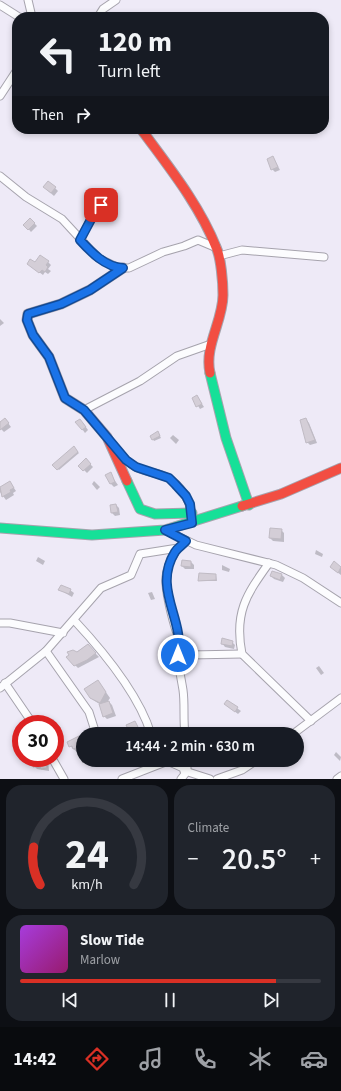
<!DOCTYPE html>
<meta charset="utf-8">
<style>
body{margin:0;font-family:"Source Sans 3",sans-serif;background:#20242c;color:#f1f3f6;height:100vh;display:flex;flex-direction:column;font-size:15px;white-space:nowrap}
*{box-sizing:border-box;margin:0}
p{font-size:13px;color:#9ea1a6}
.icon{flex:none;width:22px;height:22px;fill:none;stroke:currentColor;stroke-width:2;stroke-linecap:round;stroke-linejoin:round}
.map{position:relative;height:779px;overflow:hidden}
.drawer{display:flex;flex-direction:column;gap:6px;padding:6px;background:#0d0f14;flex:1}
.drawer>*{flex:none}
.banner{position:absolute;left:12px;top:12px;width:317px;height:122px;border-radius:16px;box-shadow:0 2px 6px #0003;background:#171b24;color:#f1f3f6;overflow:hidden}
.speed{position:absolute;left:12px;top:715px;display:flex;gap:8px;font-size:20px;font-weight:700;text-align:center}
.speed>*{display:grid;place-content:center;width:52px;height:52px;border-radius:50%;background:#171b24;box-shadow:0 2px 6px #0003;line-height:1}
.speed .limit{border:6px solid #d22;background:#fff;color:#111}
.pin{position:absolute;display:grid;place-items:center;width:34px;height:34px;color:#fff;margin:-17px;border-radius:8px;box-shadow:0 2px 6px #0006}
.me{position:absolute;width:44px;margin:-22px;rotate:0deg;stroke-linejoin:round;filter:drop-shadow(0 0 3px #0008)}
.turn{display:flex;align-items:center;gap:14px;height:84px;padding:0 20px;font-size:18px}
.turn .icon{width:52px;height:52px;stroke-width:2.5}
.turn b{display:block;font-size:28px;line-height:34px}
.then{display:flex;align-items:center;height:38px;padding:0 20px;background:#0003;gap:8px;font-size:15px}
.big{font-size:30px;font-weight:600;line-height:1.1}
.drawer .widget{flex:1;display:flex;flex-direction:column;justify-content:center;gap:6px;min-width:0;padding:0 14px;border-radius:16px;background:#20242c}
.drawer .dial{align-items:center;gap:0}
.dial svg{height:104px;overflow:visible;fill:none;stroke:#363941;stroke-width:7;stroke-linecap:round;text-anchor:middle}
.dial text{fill:#f1f3f6;stroke:none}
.song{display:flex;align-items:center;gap:12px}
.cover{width:48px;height:48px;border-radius:6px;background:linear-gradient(135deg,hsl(280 70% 55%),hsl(320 70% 35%))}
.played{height:4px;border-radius:2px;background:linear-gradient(90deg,#d93025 85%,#363941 85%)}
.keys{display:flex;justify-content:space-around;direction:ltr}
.heat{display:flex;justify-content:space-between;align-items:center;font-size:22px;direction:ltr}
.drawer .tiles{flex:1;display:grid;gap:6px;grid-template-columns:1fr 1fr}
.widget:last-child{grid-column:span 2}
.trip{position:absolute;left:76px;top:727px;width:228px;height:40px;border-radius:20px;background:#171b24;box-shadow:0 2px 6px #0003;font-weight:600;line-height:40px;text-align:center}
.menu{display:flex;height:64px;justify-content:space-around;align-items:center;background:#090b0e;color:#9ea1a6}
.menu .icon{width:28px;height:28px}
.menu .selected{color:#d93025}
.menu b{font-size:18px;color:#f1f3f6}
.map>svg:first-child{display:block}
.shadow{fill:#0003}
.building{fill:#d4ced7;stroke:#c0bbc4}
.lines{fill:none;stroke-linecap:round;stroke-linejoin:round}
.street-casing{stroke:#a6a3ad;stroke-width:9}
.fast-casing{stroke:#a6a3ad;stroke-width:11}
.jam-casing{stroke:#a6a3ad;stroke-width:11}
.street{stroke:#fcfcfe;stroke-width:7}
.fast{stroke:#16e098;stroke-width:9}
.jam{stroke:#f24e42;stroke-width:9}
.route-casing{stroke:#114b97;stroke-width:10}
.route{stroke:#1a73e8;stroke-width:7}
</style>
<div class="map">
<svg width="341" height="779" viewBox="0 0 341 779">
<rect width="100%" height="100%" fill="#eeeaf7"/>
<g class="shadow">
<polygon points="273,157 280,170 275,172 272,169"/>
<polygon points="55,188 58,191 54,196 47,190"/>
<polygon points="30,219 37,226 31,232 25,225"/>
<polygon points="48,262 51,265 48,269 51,271 48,274 45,272 43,275 31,266 35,264"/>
<polygon points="0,319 4,323 0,326"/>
<polygon points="197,396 204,407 200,409 193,398"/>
<polygon points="306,420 309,423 317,443 310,445 307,442"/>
<polygon points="77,422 83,423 88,430 85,433"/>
<polygon points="0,423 8,423 11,427 4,432 0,428"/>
<polygon points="159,434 161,438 154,441 151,436"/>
<polygon points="173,435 179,440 176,444 170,438"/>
<polygon points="74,448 79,453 59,470 54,465"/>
<polygon points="86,460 93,467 87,473 80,466"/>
<polygon points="110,474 118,485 114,487 111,484"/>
<polygon points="94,481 100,487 97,490 92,484"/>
<polygon points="10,482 16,491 13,493 14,495 6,500 0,492 0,488"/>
<polygon points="116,505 119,508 120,515 115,516 112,513"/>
<polygon points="281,530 284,533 284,542 273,541 270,538"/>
<polygon points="316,550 323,554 322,557 315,554"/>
<polygon points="38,557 45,561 43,565 36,561"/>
<polygon points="191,562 194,565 194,569 185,569 182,566"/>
<polygon points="334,563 341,568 341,575 334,570"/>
<polygon points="222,565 230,569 229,572 222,570"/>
<polygon points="273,572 282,575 285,578 283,582 274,579 271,576"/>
<polygon points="216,575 217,581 199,581"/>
<polygon points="60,590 70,590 74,593 72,597"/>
<polygon points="152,592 155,599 151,600 148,593"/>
<polygon points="232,642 235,645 234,649 225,647 222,643"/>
<polygon points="87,645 99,657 78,668 68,658"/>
<polygon points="319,666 324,673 321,675 316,668"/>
<polygon points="98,681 110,698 108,701 112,705 116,716 107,719 104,716 101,705 90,698"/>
<polygon points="227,701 241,711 238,714 225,704"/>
<polygon points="53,719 61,728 55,734 55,724 49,724"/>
<polygon points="135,722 140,730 133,733 130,730"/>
<polygon points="79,738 83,742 83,757 79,751 77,752 70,746"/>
<polygon points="336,752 341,757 340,761 334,755"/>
<polygon points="36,758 48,758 49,771 37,769 34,766"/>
<polygon points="113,760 127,760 122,762 123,765 118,766"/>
</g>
<g class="building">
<polygon points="273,156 278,167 271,170 267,159"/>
<polygon points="48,181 56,187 51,193 43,187"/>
<polygon points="30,218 35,223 28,230 23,225"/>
<polygon points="40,255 49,261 46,265 48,267 45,272 42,270 39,273 27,264 30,259 35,262"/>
<polygon points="197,395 202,404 196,407 192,398"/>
<polygon points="5,418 9,423 0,430 0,422"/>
<polygon points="306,418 315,440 306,443 300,420"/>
<polygon points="80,419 86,427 82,430 75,422"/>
<polygon points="158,431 160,436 152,440 150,436"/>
<polygon points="74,446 78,452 57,470 52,465"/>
<polygon points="86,458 91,464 83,471 78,466"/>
<polygon points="111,472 115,482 110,484 105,475"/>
<polygon points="10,481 14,488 10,490 11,492 2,497 0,487"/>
<polygon points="116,504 118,512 111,513 110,505"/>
<polygon points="270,528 282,529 281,539 269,538"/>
<polygon points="182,560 191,561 191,567 181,566"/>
<polygon points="334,561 341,567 338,573 330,567"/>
<polygon points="272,571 282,574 280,580 270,576"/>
<polygon points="199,573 216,574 216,580 198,581"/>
<polygon points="61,585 71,589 69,594 58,590"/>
<polygon points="222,638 233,641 232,646 221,644"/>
<polygon points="88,644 96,653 87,660 74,666 66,657 69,655 67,652 73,650 77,652"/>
<polygon points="98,680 106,692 100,703 90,698 84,689"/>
<polygon points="227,700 238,707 235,712 224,704"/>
<polygon points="109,701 113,713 103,717 99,704"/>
<polygon points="135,721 138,727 129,731 126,725"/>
<polygon points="79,736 83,745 83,763 76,748 73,749 72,746 69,747 67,742"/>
<polygon points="32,758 46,758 47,768 41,769 40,766 33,767"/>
</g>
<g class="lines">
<defs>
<g id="street">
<polyline points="28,0 32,17"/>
<polyline points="0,5 19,17"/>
<polyline points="98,17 103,9 116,0"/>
<polyline points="0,96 17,70"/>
<polyline points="0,176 26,197 62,219 98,258 119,268 129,268 163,252 184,246 198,240 217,248"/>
<polyline points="80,240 96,209 107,202"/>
<polyline points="219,256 242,250 324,257"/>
<polyline points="84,410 140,381 177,356 211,344"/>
<path d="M115,448C121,456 128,463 136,467C146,473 158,472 168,478C181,485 191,502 192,517"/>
<polyline points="165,530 196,545 276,565 303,578 341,603"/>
<path d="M178,548C173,555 167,567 166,577C165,591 177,650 190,655L242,654"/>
<path d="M269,563C246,595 234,613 242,654L311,721"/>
<path d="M74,620C102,650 139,695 151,734"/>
<polyline points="0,623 10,623 63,633"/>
<path d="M180,644C177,665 180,671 183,690C185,704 183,719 185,734"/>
<polyline points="46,651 89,712 96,734"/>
<polyline points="5,683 33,724"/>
<polyline points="0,688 46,651 101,588 131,575 140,554 178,548 186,541"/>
<polyline points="293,734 341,698"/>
<polyline points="52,758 64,779"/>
<polyline points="165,760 183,768 185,774 181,779"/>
<polyline points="187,760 187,771"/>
<polyline points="185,771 210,779"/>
<polyline points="122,779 168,761"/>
<polyline points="217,779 242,770 257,760"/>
<polyline points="337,779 341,776"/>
</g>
<g id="fast">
<polyline points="210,373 226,438 249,505"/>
<polyline points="127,481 140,509 155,514 192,513"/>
<polyline points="0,528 92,535 165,530 242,506"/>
</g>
<g id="jam">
<path d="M141,129C168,166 199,204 216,247C221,257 223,283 223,295C223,321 204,346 210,373"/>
<polyline points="123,268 90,290 61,304 28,314 27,320 33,335 49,357 65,398 84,410 107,437 127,481"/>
<polyline points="242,506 281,494 341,468"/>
</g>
</defs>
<use href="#street" class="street-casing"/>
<use href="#fast" class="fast-casing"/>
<use href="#jam" class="jam-casing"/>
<use href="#street" class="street"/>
<use href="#fast" class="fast"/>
<use href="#jam" class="jam"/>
</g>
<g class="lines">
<defs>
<path id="route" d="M101,205L96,210L80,240C91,252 105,267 123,268L90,290L61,304L28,314L27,320L33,335L49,357L65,398L84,410L126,460L136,467L169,478L175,484L186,496L190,504L192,523L165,530L186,541C183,545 178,547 175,552C152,589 185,619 178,655"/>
</defs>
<use href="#route" class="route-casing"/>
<use href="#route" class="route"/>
</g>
</svg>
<div class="speed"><div class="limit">30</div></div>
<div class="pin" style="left:101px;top:205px;background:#d93025"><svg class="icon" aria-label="arrive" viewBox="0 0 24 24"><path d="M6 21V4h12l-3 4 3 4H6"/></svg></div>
<svg class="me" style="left:178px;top:655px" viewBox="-20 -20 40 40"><circle r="17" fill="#1a73e8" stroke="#fff" stroke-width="3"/><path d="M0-11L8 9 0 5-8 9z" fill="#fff"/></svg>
<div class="trip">14:44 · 2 min · 630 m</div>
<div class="banner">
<div class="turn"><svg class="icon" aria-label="left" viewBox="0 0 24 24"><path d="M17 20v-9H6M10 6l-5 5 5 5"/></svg><div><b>120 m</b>Turn left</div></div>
<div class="then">Then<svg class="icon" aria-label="right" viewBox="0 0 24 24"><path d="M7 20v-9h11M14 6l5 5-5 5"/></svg></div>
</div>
</div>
<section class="drawer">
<div class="tiles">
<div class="widget dial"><svg viewBox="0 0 100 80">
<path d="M14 69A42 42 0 1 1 86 69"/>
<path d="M14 69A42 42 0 0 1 9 40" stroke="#d93025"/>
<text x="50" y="56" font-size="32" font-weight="700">24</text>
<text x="50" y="72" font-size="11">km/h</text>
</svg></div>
<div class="widget"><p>Climate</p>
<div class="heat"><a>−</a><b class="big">20.5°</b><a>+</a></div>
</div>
<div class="widget">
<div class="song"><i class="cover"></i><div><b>Slow Tide</b><p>Marlow</p></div></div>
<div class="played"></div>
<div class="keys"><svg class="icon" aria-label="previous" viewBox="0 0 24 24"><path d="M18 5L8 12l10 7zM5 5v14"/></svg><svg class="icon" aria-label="pause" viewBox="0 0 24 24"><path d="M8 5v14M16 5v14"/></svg><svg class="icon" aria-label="next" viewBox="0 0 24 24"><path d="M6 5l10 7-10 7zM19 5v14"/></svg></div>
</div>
</div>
</section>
<nav class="menu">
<b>14:42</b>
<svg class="icon selected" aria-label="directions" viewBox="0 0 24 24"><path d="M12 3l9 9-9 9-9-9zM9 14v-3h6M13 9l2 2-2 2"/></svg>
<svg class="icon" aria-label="music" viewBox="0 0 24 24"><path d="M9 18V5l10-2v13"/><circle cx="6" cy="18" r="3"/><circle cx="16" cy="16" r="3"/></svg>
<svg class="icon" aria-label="phone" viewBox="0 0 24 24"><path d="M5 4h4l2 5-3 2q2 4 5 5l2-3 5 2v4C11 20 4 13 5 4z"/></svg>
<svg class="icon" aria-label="climate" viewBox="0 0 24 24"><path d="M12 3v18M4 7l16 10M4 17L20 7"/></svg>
<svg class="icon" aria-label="car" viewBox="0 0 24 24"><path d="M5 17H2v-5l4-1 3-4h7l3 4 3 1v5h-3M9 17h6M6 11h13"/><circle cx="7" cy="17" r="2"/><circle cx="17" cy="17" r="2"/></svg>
</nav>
